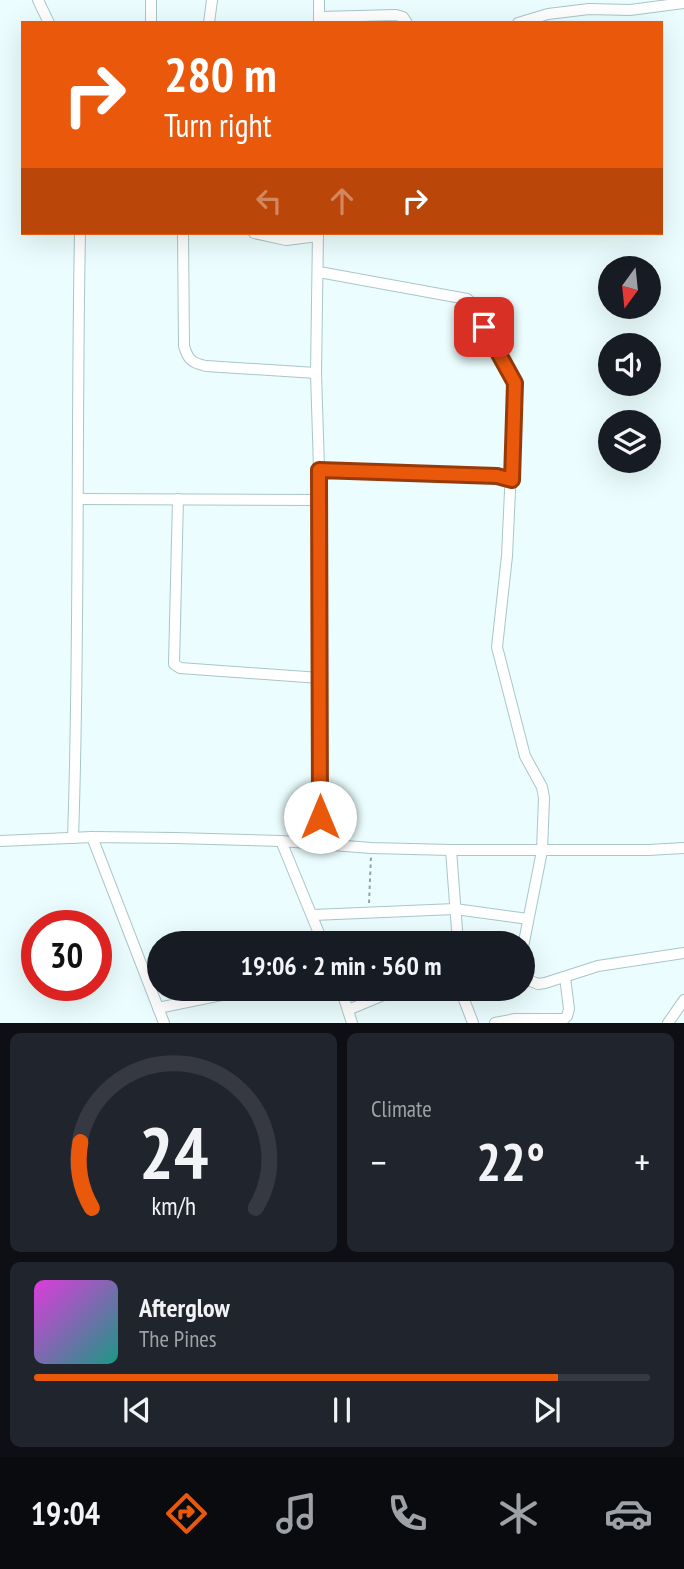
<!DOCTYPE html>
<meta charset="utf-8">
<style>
body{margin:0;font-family:"PT Sans Narrow",sans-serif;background:#20242c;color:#f1f3f6;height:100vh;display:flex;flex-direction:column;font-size:26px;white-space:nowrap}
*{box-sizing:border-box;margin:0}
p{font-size:23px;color:#9ea1a6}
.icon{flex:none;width:38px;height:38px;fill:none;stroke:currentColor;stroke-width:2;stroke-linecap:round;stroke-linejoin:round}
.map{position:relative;height:1023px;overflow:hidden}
.sheet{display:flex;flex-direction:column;gap:10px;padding:10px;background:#0d0f14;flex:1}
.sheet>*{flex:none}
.hud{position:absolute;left:21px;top:21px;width:642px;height:214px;border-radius:0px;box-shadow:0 7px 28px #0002;background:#ea580c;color:#fff;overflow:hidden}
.needle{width:46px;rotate:195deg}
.tools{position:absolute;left:598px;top:256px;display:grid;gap:14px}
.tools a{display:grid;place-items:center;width:63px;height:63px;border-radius:50%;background:#171b24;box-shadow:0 7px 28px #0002;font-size:35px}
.speed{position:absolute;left:21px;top:910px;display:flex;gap:14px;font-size:35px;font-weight:700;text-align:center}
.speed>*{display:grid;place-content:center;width:91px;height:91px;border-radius:50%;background:#171b24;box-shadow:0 7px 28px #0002;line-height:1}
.speed .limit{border:10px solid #d22;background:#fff;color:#111}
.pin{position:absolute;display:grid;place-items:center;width:60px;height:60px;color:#fff;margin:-30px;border-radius:14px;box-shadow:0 4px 10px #0006}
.me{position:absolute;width:77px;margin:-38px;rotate:0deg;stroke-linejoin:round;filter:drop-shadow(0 0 5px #0008)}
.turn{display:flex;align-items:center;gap:24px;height:147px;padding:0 28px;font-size:32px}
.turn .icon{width:91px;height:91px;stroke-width:2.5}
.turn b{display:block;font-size:49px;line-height:60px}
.lanes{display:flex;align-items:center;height:66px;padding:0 28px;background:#0003;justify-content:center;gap:35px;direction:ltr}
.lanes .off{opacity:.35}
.big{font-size:52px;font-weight:700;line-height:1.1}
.sheet .card{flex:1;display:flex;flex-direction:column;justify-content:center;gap:10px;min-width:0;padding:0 24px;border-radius:10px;background:#20242c}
.sheet .dial{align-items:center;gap:0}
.dial svg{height:182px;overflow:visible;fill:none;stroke:#363941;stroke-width:7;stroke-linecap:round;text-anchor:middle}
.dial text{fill:#f1f3f6;stroke:none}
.song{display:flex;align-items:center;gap:21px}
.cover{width:84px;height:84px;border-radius:10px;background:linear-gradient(135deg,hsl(300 70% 55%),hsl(170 70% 35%))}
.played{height:7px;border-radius:4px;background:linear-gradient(90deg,#ea580c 85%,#363941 85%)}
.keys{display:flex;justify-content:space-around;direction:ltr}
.heat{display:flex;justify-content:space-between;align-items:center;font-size:38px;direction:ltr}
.sheet .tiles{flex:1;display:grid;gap:10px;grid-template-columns:1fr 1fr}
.card:last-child{grid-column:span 2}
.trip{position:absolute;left:147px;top:931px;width:388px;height:70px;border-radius:35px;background:#171b24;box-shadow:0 7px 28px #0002;font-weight:700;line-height:70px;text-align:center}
.tab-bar{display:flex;height:112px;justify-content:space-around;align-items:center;background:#090b0e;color:#9ea1a6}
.tab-bar .icon{width:49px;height:49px}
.tab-bar .selected{color:#ea580c}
.tab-bar b{font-size:32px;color:#f1f3f6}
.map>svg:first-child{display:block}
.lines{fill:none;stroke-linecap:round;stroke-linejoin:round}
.minor-casing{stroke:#a9c6c7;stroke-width:12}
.path{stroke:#94a3a4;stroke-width:2;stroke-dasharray:3.5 3.5;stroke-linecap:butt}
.minor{stroke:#fff;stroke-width:10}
.route-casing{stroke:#983908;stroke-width:18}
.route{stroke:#ea580c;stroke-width:12}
</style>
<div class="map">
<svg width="684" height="1023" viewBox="0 0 684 1023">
<rect width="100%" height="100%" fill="#ebfdfe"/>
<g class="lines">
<defs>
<g id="minor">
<polyline points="38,0 49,23"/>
<polyline points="319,17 396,15 403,17 407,23"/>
<polyline points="151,23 151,0"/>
<polyline points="209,23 212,0"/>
<polyline points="319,23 319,0"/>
<polyline points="518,23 548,14 589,9 630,10 684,3"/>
<path d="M183,233L184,346C188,360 192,363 206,366L316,373"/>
<polyline points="254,233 286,240 318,236"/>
<polyline points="318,233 316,373 320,500 320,845"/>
<polyline points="319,272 467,299 471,302 515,383 507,556 497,647 525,756 542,787 544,798 542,851 523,947"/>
<polyline points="319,470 497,476 512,480"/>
<polyline points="79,499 320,500"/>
<polyline points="178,499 174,664 180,668 320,678"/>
<polyline points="92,837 164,1023"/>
<path d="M73,838C80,636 76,435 80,233"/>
<polyline points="0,841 92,837 175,838 281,841 371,848 451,850 648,850 684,848"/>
<polyline points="281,841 323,943"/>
<polyline points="451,850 458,943"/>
<polyline points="313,915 455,909 528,919"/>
<polyline points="523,978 538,984 545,983 598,966 684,953"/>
<polyline points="341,989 352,1023"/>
<polyline points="460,989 473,1023"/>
<polyline points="158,1008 251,989"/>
<polyline points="348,1010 398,989"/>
<polyline points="495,1023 515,1019 564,1019 567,1016 569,1009 565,977"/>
<polyline points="668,1023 684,1000"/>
</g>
</defs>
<use href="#minor" class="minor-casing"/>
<polyline class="path" points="369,903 371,856"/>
<use href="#minor" class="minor"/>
</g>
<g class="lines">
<defs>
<polyline id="route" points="320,817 319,470 497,476 512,480 515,383 484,327"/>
</defs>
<use href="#route" class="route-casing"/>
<use href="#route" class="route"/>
</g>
</svg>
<div class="tools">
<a><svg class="needle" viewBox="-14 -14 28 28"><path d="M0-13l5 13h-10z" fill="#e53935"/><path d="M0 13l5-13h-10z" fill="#9ea1a6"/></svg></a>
<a><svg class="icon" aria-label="sound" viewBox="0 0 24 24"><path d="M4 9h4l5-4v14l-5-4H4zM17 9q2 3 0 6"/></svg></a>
<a><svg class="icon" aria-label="layers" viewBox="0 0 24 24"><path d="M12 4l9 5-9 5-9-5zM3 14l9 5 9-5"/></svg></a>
</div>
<div class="speed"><div class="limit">30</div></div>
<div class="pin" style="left:484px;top:327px;background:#d93025"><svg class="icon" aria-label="arrive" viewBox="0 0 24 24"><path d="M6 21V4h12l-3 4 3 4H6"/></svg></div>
<svg class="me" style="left:320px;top:817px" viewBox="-20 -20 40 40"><circle r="19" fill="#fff"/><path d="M0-13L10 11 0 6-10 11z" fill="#ea580c"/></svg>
<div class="trip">19:06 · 2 min · 560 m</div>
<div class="hud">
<div class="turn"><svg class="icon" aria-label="right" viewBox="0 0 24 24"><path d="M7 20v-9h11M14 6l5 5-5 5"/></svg><div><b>280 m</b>Turn right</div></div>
<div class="lanes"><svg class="icon off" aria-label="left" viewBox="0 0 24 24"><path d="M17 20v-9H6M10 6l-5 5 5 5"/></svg><svg class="icon off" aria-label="ahead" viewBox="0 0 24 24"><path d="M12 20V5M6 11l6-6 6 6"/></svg><svg class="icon" aria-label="right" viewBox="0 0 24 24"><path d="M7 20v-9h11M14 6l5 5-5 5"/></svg></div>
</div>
</div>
<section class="sheet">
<div class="tiles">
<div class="card dial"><svg viewBox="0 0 100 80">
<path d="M14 69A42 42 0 1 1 86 69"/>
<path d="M14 69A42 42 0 0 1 9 40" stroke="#ea580c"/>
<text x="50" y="56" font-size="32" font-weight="700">24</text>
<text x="50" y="72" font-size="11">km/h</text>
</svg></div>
<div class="card"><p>Climate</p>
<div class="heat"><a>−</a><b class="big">22°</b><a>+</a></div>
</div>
<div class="card">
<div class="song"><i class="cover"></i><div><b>Afterglow</b><p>The Pines</p></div></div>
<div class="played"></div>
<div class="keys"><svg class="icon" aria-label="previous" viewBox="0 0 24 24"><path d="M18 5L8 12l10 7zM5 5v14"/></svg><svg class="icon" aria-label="pause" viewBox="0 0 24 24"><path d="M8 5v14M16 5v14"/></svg><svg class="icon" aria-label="next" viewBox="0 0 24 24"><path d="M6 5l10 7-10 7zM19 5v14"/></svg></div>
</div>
</div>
</section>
<nav class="tab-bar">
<b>19:04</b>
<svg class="icon selected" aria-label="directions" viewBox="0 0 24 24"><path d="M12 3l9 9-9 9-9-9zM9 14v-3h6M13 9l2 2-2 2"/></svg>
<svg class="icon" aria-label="music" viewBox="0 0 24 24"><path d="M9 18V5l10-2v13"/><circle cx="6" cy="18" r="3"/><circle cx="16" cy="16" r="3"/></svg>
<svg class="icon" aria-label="phone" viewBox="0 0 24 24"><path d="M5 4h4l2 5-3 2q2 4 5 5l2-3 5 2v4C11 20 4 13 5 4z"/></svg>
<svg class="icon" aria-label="climate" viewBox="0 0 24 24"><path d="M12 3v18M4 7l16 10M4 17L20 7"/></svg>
<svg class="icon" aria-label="car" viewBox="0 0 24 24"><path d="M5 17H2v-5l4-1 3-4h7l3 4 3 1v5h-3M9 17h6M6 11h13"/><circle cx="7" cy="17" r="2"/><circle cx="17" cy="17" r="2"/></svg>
</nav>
